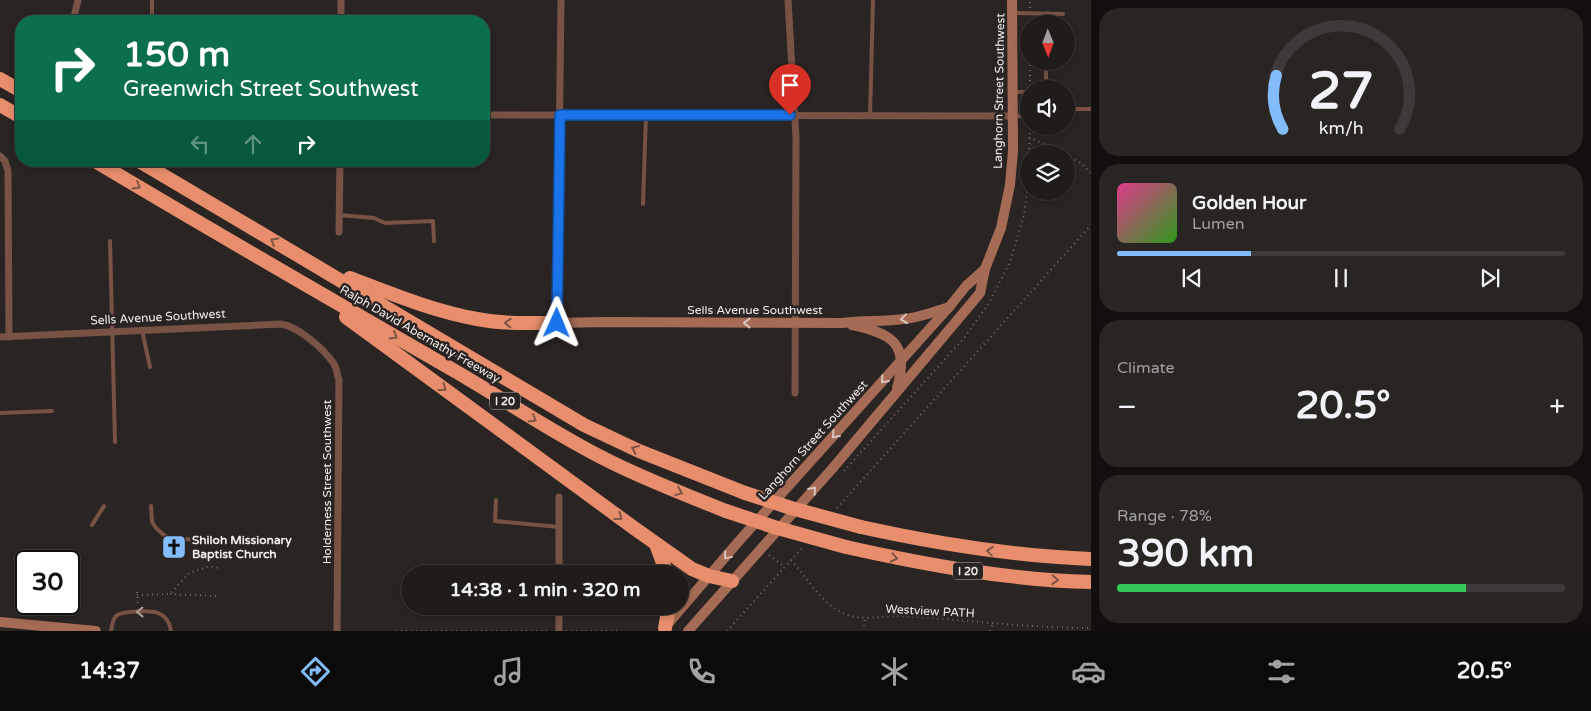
<!DOCTYPE html>
<meta charset="utf-8">
<style>
body{margin:0;font-family:"Varela Round",sans-serif;background:#282523;color:#f1f3f6;height:100vh;display:flex;flex-direction:column;font-size:19px;white-space:nowrap}
*{box-sizing:border-box;margin:0}
p{font-size:16px;color:#a2a1a2}
.icon{flex:none;width:28px;height:28px;fill:none;stroke:currentColor;stroke-width:2;stroke-linecap:round;stroke-linejoin:round}
.map{position:relative;flex:1;overflow:hidden}
.side{display:flex;flex-direction:column;gap:8px;padding:8px;background:#120f0e;width:500px}
.side>*{flex:none}
.banner{position:absolute;left:15px;top:15px;width:475px;height:152px;border-radius:20px;box-shadow:0 2px 8px #0003,0 0 0 1px #3d3a39;background:#0b6e4f;color:#fff;overflow:hidden}
.needle{width:32px;rotate:179deg}
.controls{position:absolute;left:1020px;top:15px;display:grid;gap:10px}
.controls a{display:grid;place-items:center;width:55px;height:55px;border-radius:50%;background:#201c1a;box-shadow:0 2px 8px #0003,0 0 0 1px #3d3a39;font-size:25px}
.speed{position:absolute;left:15px;top:550px;display:flex;gap:10px;font-size:25px;font-weight:700;text-align:center}
.speed>*{display:grid;place-content:center;width:65px;height:65px;border-radius:50%;background:#201c1a;box-shadow:0 2px 8px #0003,0 0 0 1px #3d3a39;line-height:1}
.speed .limit{border:2px solid #111;border-radius:8px;background:#fff;color:#111}
.pin{position:absolute;display:grid;place-items:center;width:42px;height:42px;color:#fff;margin:-51px -21px;border-radius:50% 50% 50% 0;rotate:-45deg;box-shadow:0 0 5px #0007}
.pin .icon{rotate:45deg}
.me{position:absolute;width:55px;margin:-28px;rotate:1deg;stroke-linejoin:round;filter:drop-shadow(0 0 4px #0008)}
.turn{display:flex;align-items:center;gap:18px;height:105px;padding:0 25px;font-size:22px}
.turn .icon{width:65px;height:65px;stroke-width:2.5}
.turn b{display:block;font-size:35px;line-height:42px}
.lanes{display:flex;align-items:center;height:48px;padding:0 25px;background:#0003;justify-content:center;gap:25px;direction:ltr}
.lanes .off{opacity:.35}
.big{font-size:38px;font-weight:700;line-height:1.1}
.side .widget{flex:1;display:flex;flex-direction:column;justify-content:center;gap:8px;min-width:0;padding:0 18px;border-radius:20px;background:#282523}
.side .dial{align-items:center;gap:0}
.dial svg{height:130px;overflow:visible;fill:none;stroke:#3d3a39;stroke-width:7;stroke-linecap:round;text-anchor:middle}
.dial text{fill:#f1f3f6;stroke:none}
.song{display:flex;align-items:center;gap:15px}
.cover{width:60px;height:60px;border-radius:8px;background:linear-gradient(135deg,hsl(330 70% 55%),hsl(110 70% 35%))}
.played{height:5px;border-radius:2px;background:linear-gradient(90deg,#83bcfb 30%,#3d3a39 30%)}
.keys{display:flex;justify-content:space-around;direction:ltr}
.heat{display:flex;justify-content:space-between;align-items:center;font-size:28px;direction:ltr}
.charge{height:8px;border-radius:4px;background:linear-gradient(90deg,#34c759 78%,#3d3a39 0)}
.trip{position:absolute;left:401px;top:565px;width:288px;height:50px;border-radius:25px;background:#201c1a;box-shadow:0 2px 8px #0003,0 0 0 1px #3d3a39;font-weight:700;line-height:50px;text-align:center}
.menu{display:flex;height:80px;justify-content:space-around;align-items:center;background:#0d0b0a;color:#a2a1a2}
.menu .icon{width:35px;height:35px}
.menu .selected{color:#83bcfb}
.menu b{font-size:22px;color:#f1f3f6}
main{display:flex;flex:1;min-height:0}
.map>svg:first-child{display:block}
.lines{fill:none;stroke-linecap:round;stroke-linejoin:round}
.path{stroke:#716d6b;stroke-width:2;stroke-dasharray:1 4;stroke-linecap:butt}
.lane{stroke:#785345;stroke-width:4}
.street{stroke:#785345;stroke-width:7}
.secondary{stroke:#a56b55;stroke-width:10}
.highway{stroke:#e88e6c;stroke-width:14}
.highway-bridge{stroke:#e88e6c;stroke-width:14}
.oneway{stroke:#7f5444}
.oneway2{stroke:#dac5be}
.oneway3{stroke:#b4a098}
.route-casing{stroke:#114b97;stroke-width:12}
.route{stroke:#1a73e8;stroke-width:9}
.labels{text-anchor:middle;dominant-baseline:central;stroke-width:5;stroke-linejoin:round;paint-order:stroke}
.shield{fill:#2a2523;stroke:#b5b0af;stroke-width:1}
.shield-label{font-size:11px;font-weight:bold;fill:#f0eceb}
.street-label{font-size:12px;fill:#f0eceb;stroke:#2a2523}
.poi-label{font-size:12px;font-weight:bold;fill:#f0eceb;stroke:#2a2523;text-anchor:start}
</style>
<main>
<div class="map">
<svg width="1091" height="631" viewBox="0 0 1091 631">
<rect width="100%" height="100%" fill="#2a2523"/>
<g class="lines">
<g class="path">
<polyline points="1030,8 1030,0"/>
<polyline points="1030,86 1030,61"/>
<path d="M1029,138C1041,140 1049,150 1060,154"/>
<polyline points="1029,154 1030,126"/>
<polyline points="1066,155 1081,163 1091,173"/>
<polyline points="844,471 964,338 989,303 1010,262 1024,215 1029,175"/>
<polyline points="837,508 1091,225"/>
<polyline points="769,555 785,567"/>
<path d="M791,560C809,580 822,606 848,615C866,621 886,615 905,616C967,620 1029,628 1091,628"/>
<polyline points="137,592 138,604"/>
<polyline points="170,594 218,596"/>
<polyline points="137,595 170,594 189,573 207,567 220,568"/>
<polyline points="864,626 865,618"/>
<polyline points="396,631 551,631"/>
<polyline points="566,631 621,631"/>
<polyline points="727,631 803,547"/>
<polyline points="990,631 993,623"/>
</g>
<g class="lane">
<polyline points="1012,13 1063,14"/>
<polyline points="152,15 152,0"/>
<polyline points="1047,24 1047,13"/>
<polyline points="1042,89 1046,85 1046,71"/>
<polyline points="1015,92 1029,92"/>
<polyline points="1066,109 1091,109"/>
<polyline points="870,116 873,0"/>
<polyline points="1015,116 1029,116"/>
<polyline points="643,204 646,115"/>
<polyline points="339,215 374,218 385,223 433,221 434,241"/>
<polyline points="110,241 115,442"/>
<polyline points="142,330 150,367"/>
<polyline points="0,413 52,411"/>
<polyline points="496,500 495,521 559,527"/>
<polyline points="151,506 152,522 156,528 165,536 174,539 221,540 247,538"/>
<polyline points="92,525 104,506"/>
<path d="M111,631C112,626 112,621 116,616C121,611 151,610 158,613C166,616 170,623 171,631"/>
</g>
<g class="street">
<polyline points="788,0 796,138 795,393"/>
<polyline points="73,21 78,0"/>
<polyline points="341,21 341,0"/>
<polyline points="484,115 1012,116"/>
<polyline points="0,156 5,161 8,171 9,337"/>
<polyline points="339,232 340,161"/>
<polyline points="557,323 561,0"/>
<path d="M0,337L281,324C299,327 324,349 334,364C337,369 337,375 339,380L337,631"/>
<polyline points="559,497 559,574"/>
<polyline points="559,606 559,631"/>
</g>
<g class="secondary">
<path d="M557,323L604,322L843,323C863,320 883,322 903,319C919,318 933,312 949,307"/>
<path d="M852,325C892,333 910,344 897,388"/>
<polyline points="0,622 96,631"/>
<polyline points="666,626 739,541 950,306 966,286 985,269"/>
<polyline points="688,631 832,469 980,293 985,269 1001,228 1010,185 1013,151 1012,0"/>
</g>
<g class="highway">
<polyline points="0,79 21,91"/>
<polyline points="0,105 21,117"/>
<path d="M95,161C212,231 330,299 448,367C499,396 548,430 601,457C641,478 684,494 726,511"/>
<polyline points="139,161 584,425 639,451 745,493"/>
<path d="M350,278C392,294 433,311 477,319C503,324 530,323 557,323"/>
<polyline points="346,317 634,528 692,569 709,576 732,581"/>
<path d="M861,527C938,544 1013,556 1091,559"/>
<polyline points="656,544 667,574"/>
<path d="M846,547C927,565 1008,580 1091,582"/>
<polyline points="665,628 669,606"/>
</g>
<g class="highway-bridge">
<polyline points="745,493 791,508 861,527"/>
<polyline points="726,511 774,527 846,547"/>
</g>
</g>
<defs><path id="oneway-chevron" d="M-2-3.5L2.5 0L-2 3.5" fill="none" stroke-width="1.6" stroke-linecap="round" stroke-linejoin="round" transform="scale(1.25)"/></defs>
<g class="oneway">
<use href="#oneway-chevron" transform="translate(137 186) rotate(31)"/>
<use href="#oneway-chevron" transform="translate(274 241) rotate(-149)"/>
<use href="#oneway-chevron" transform="translate(508 323) rotate(-178)"/>
<use href="#oneway-chevron" transform="translate(394 336) rotate(30)"/>
<use href="#oneway-chevron" transform="translate(443 388) rotate(36)"/>
<use href="#oneway-chevron" transform="translate(533 419) rotate(31)"/>
<use href="#oneway-chevron" transform="translate(635 449) rotate(-156)"/>
<use href="#oneway-chevron" transform="translate(679 492) rotate(22)"/>
<use href="#oneway-chevron" transform="translate(619 517) rotate(36)"/>
<use href="#oneway-chevron" transform="translate(990 551) rotate(-173)"/>
<use href="#oneway-chevron" transform="translate(894 558) rotate(12)"/>
<use href="#oneway-chevron" transform="translate(1055 580) rotate(4)"/>
</g>
<g class="oneway2">
<use href="#oneway-chevron" transform="translate(904 319) rotate(174)"/>
<use href="#oneway-chevron" transform="translate(747 323) rotate(-180)"/>
<use href="#oneway-chevron" transform="translate(884 380) rotate(132)"/>
<use href="#oneway-chevron" transform="translate(835 435) rotate(132)"/>
<use href="#oneway-chevron" transform="translate(813 490) rotate(-48)"/>
<use href="#oneway-chevron" transform="translate(727 556) rotate(130)"/>
</g>
<use class="oneway3" href="#oneway-chevron" transform="translate(140 612) rotate(179)"/>
<g class="lines">
<defs>
<polyline id="route" points="557,323 560,115 790,115"/>
</defs>
<use href="#route" class="route-casing"/>
<use href="#route" class="route"/>
</g>
<defs>
<symbol id="church-square" viewBox="-11 -11 22 22"><rect x="-9" y="-9" width="18" height="18" rx="4" fill="#83bcfb" stroke="#2a2523"/><path d="M-1.2-6h2.4v3.5h3.3v2.4h-3.3V6h-2.4V-.1h-3.3v-2.4h3.3Z" fill="#111"/></symbol>
</defs>
<g fill-rule="evenodd">
<use href="#church-square" x="160" y="533" width="28" height="28"/>
</g>
<g class="labels">
<g class="shield">
<rect x="490" y="392.5" width="30" height="17" rx="4"/>
<rect x="953" y="562.5" width="30" height="17" rx="4"/>
</g>
<g class="shield-label">
<text x="505" y="401">I 20</text>
<text x="968" y="571">I 20</text>
</g>
<g class="street-label">
<text transform="translate(999 91) rotate(-89)">Langhorn Street Southwest</text>
<text x="755" y="310">Sells Avenue Southwest</text>
<text transform="translate(158 317) rotate(-3)">Sells Avenue Southwest</text>
<text transform="translate(420 334) rotate(30)">Ralph David Abernathy Freeway</text>
<text transform="translate(813 440) rotate(-48)">Langhorn Street Southwest</text>
<text transform="translate(327 482) rotate(-90)">Holderness Street Southwest</text>
<text transform="translate(930 611) rotate(3)">Westview PATH</text>
</g>
<g class="poi-label">
<text x="192" y="540">Shiloh Missionary<tspan x="192" dy="14">Baptist Church</tspan></text>
</g>
</g>
</svg>
<div class="controls">
<a><svg class="needle" viewBox="-14 -14 28 28"><path d="M0-13l5 13h-10z" fill="#e53935"/><path d="M0 13l5-13h-10z" fill="#a2a1a2"/></svg></a>
<a><svg class="icon" aria-label="sound" viewBox="0 0 24 24"><path d="M4 9h4l5-4v14l-5-4H4zM17 9q2 3 0 6"/></svg></a>
<a><svg class="icon" aria-label="layers" viewBox="0 0 24 24"><path d="M12 4l9 5-9 5-9-5zM3 14l9 5 9-5"/></svg></a>
</div>
<div class="speed"><div class="limit">30</div></div>
<div class="pin" style="left:790px;top:115px;background:#d93025"><svg class="icon" aria-label="arrive" viewBox="0 0 24 24"><path d="M6 21V4h12l-3 4 3 4H6"/></svg></div>
<svg class="me" style="left:557px;top:323px" viewBox="-20 -20 40 40"><path d="M0-17L14 15 0 8-14 15z" fill="#1a73e8" stroke="#fff" stroke-width="4"/></svg>
<div class="trip">14:38 · 1 min · 320 m</div>
<div class="banner">
<div class="turn"><svg class="icon" aria-label="right" viewBox="0 0 24 24"><path d="M7 20v-9h11M14 6l5 5-5 5"/></svg><div><b>150 m</b>Greenwich Street Southwest</div></div>
<div class="lanes"><svg class="icon off" aria-label="left" viewBox="0 0 24 24"><path d="M17 20v-9H6M10 6l-5 5 5 5"/></svg><svg class="icon off" aria-label="ahead" viewBox="0 0 24 24"><path d="M12 20V5M6 11l6-6 6 6"/></svg><svg class="icon" aria-label="right" viewBox="0 0 24 24"><path d="M7 20v-9h11M14 6l5 5-5 5"/></svg></div>
</div>
</div>
<section class="side">
<div class="widget dial"><svg viewBox="0 0 100 80">
<path d="M14 69A42 42 0 1 1 86 69"/>
<path d="M14 69A42 42 0 0 1 10 36" stroke="#83bcfb"/>
<text x="50" y="56" font-size="32" font-weight="700">27</text>
<text x="50" y="72" font-size="11">km/h</text>
</svg></div>
<div class="widget">
<div class="song"><i class="cover"></i><div><b>Golden Hour</b><p>Lumen</p></div></div>
<div class="played"></div>
<div class="keys"><svg class="icon" aria-label="previous" viewBox="0 0 24 24"><path d="M18 5L8 12l10 7zM5 5v14"/></svg><svg class="icon" aria-label="pause" viewBox="0 0 24 24"><path d="M8 5v14M16 5v14"/></svg><svg class="icon" aria-label="next" viewBox="0 0 24 24"><path d="M6 5l10 7-10 7zM19 5v14"/></svg></div>
</div>
<div class="widget"><p>Climate</p>
<div class="heat"><a>−</a><b class="big">20.5°</b><a>+</a></div>
</div>
<div class="widget"><p>Range · 78%</p><b class="big">390 km</b><div class="charge"></div></div>
</section>
</main>
<nav class="menu">
<b>14:37</b>
<svg class="icon selected" aria-label="directions" viewBox="0 0 24 24"><path d="M12 3l9 9-9 9-9-9zM9 14v-3h6M13 9l2 2-2 2"/></svg>
<svg class="icon" aria-label="music" viewBox="0 0 24 24"><path d="M9 18V5l10-2v13"/><circle cx="6" cy="18" r="3"/><circle cx="16" cy="16" r="3"/></svg>
<svg class="icon" aria-label="phone" viewBox="0 0 24 24"><path d="M5 4h4l2 5-3 2q2 4 5 5l2-3 5 2v4C11 20 4 13 5 4z"/></svg>
<svg class="icon" aria-label="climate" viewBox="0 0 24 24"><path d="M12 3v18M4 7l16 10M4 17L20 7"/></svg>
<svg class="icon" aria-label="car" viewBox="0 0 24 24"><path d="M5 17H2v-5l4-1 3-4h7l3 4 3 1v5h-3M9 17h6M6 11h13"/><circle cx="7" cy="17" r="2"/><circle cx="17" cy="17" r="2"/></svg>
<svg class="icon" aria-label="filters" viewBox="0 0 24 24"><path d="M4 7h16M4 17h16"/><circle cx="9" cy="7" r="2"/><circle cx="15" cy="17" r="2"/></svg>
<b>20.5°</b>
</nav>
